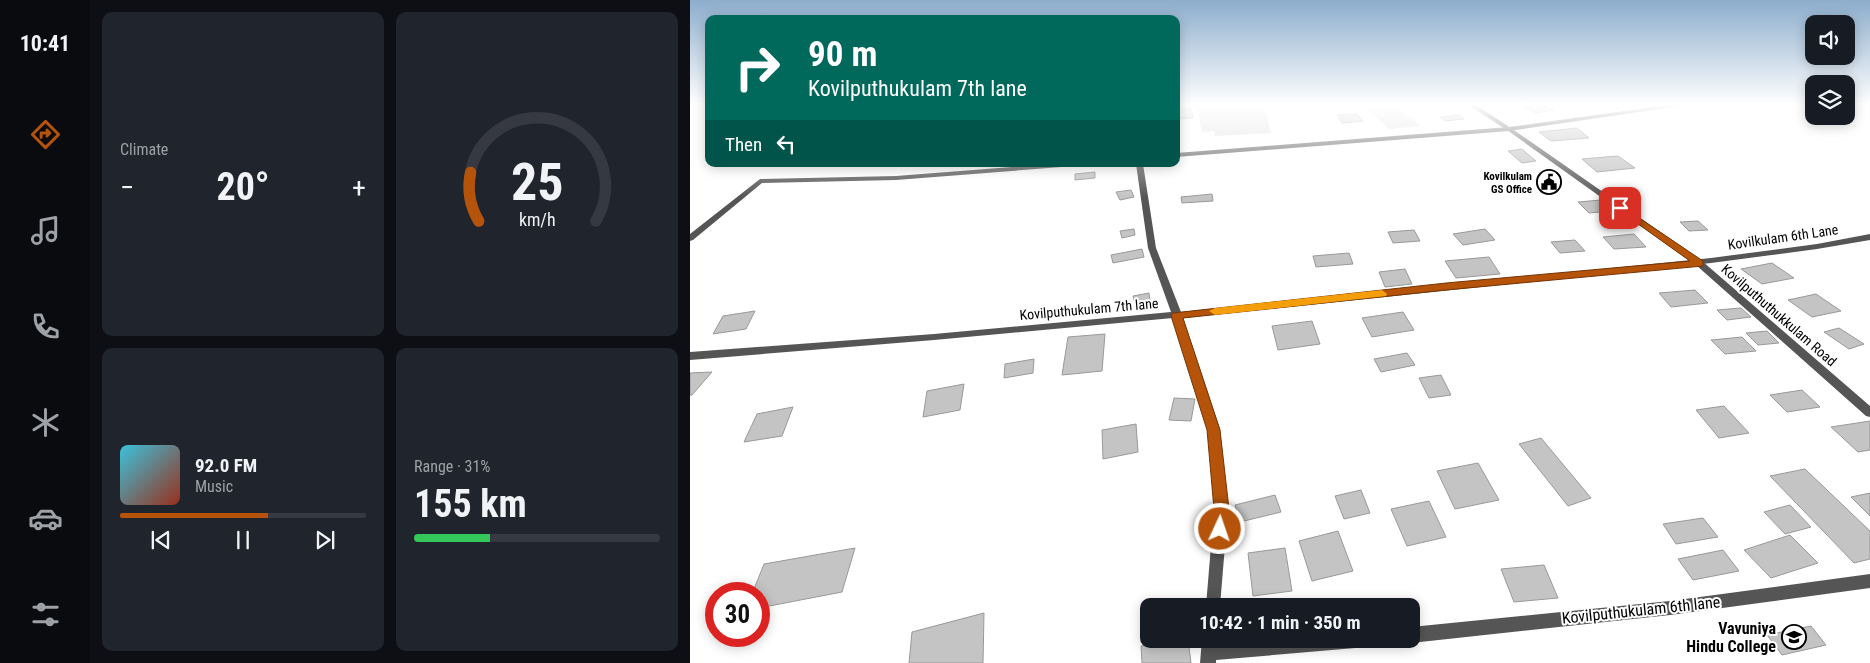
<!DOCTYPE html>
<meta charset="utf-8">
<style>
body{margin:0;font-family:"Roboto Condensed",sans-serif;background:#20242c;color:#f1f3f6;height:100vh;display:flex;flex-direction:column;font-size:19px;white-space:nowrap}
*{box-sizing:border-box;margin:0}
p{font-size:16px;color:#9ea1a6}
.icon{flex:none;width:28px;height:28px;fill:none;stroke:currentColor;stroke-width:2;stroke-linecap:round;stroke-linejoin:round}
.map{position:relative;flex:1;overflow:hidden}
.side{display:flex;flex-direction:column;gap:12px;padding:12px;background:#0d0f14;width:600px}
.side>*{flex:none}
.guide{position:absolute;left:15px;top:15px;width:475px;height:152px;border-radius:10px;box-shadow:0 2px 12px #0003;background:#00695c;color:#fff;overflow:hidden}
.tools{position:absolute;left:1115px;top:15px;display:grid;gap:10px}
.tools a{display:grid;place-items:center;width:50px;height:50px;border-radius:10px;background:#171b24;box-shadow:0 2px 12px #0003;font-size:25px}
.speed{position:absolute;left:15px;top:582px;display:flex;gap:10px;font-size:25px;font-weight:700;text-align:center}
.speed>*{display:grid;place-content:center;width:65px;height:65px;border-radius:50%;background:#171b24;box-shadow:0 2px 12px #0003;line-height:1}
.speed .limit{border:8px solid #d22;background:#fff;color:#111}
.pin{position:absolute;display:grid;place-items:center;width:42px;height:42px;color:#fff;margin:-21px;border-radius:10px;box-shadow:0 2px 8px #0006}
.me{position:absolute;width:55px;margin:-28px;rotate:3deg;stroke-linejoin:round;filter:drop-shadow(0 0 4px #0008)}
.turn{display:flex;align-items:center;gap:18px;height:105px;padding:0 20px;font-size:22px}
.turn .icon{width:65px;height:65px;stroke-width:2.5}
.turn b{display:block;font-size:35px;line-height:42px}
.then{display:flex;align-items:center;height:48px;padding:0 20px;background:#0003;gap:10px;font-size:19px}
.big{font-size:38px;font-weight:700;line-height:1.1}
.side .card{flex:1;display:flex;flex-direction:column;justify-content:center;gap:8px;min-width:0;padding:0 18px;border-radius:10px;background:#20242c}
.side .dial{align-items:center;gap:0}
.dial svg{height:130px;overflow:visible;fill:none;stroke:#363941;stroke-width:7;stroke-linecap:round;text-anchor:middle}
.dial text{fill:#f1f3f6;stroke:none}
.song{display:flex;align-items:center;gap:15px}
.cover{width:60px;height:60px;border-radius:8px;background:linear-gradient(135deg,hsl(190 70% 55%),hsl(10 70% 35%))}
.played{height:5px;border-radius:2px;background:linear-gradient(90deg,#b45309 60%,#363941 60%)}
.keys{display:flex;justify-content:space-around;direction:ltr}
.heat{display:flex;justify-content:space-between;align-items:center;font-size:28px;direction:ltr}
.charge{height:8px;border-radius:4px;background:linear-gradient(90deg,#34c759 31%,#363941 0)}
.side .tiles{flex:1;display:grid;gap:12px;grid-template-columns:repeat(2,1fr)}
.trip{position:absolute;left:450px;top:598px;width:280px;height:50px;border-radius:10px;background:#171b24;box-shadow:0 2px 12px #0003;font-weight:700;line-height:50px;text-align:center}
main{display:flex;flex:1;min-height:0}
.tabs{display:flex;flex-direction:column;width:90px;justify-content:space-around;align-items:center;background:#090b0e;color:#9ea1a6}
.tabs .icon{width:35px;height:35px}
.tabs .active{color:#b45309}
.tabs b{font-size:22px;color:#f1f3f6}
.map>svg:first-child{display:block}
.green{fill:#dcdcdc}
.building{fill:#c4c4c4;stroke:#999}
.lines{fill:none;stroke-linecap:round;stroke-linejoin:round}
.minor{fill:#555;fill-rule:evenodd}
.tertiary{fill:#555;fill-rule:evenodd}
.route{fill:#b45309;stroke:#753606}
.slow{fill:#f59e0b}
.labels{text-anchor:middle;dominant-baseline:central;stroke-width:4;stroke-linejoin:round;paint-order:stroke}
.far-poi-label{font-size:11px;font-weight:bold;fill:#000;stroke:#fff;text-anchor:end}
.street-label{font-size:14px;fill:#000;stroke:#fff}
.near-street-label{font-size:16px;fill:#000;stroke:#fff}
.near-poi-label{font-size:16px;font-weight:bold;fill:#000;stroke:#fff;text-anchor:end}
</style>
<main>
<nav class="tabs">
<b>10:41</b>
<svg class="icon active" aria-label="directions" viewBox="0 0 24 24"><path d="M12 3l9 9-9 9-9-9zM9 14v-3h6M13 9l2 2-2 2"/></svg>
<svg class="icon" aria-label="music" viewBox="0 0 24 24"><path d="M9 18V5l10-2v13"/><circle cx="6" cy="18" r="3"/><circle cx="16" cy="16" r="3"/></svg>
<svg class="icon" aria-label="phone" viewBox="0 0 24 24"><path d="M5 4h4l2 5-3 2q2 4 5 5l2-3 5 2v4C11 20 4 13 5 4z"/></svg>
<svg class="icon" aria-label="climate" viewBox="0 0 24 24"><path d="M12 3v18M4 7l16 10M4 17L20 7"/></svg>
<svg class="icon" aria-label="car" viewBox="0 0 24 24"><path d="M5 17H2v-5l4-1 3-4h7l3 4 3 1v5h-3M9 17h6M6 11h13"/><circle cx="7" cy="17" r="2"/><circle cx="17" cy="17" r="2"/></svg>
<svg class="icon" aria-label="filters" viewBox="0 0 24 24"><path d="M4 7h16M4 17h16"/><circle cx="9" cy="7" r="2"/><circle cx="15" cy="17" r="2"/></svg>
</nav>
<section class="side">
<div class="tiles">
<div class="card"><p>Climate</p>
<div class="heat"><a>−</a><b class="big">20°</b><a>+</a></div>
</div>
<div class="card dial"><svg viewBox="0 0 100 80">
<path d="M14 69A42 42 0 1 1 86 69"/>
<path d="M14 69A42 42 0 0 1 9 39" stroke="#b45309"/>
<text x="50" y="56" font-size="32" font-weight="700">25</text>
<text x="50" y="72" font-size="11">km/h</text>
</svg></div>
<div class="card">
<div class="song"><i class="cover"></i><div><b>92.0 FM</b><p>Music</p></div></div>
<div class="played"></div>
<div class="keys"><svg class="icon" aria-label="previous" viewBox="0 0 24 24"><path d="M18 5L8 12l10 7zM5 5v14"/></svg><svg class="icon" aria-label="pause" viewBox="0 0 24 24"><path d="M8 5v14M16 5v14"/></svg><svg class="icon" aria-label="next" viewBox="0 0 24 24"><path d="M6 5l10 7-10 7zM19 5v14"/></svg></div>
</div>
<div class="card"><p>Range · 31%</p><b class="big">155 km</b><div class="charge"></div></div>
</div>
</section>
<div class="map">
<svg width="1180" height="663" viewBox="0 0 1180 663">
<rect width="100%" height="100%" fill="#fff"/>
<g class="green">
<polygon points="506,105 574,105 581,133 525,136 524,131 512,132"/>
<polygon points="630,105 705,105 731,126 699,129 673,106 633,108"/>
</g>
<g class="building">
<polygon points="856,105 864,110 845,113 833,106"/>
<polygon points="501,108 503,118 488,119 486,109"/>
<polygon points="667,114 673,121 652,123 647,115"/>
<polygon points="769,115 774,119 755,121 750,117"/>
<polygon points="887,128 899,138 861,141 849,132"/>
<polygon points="832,149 846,161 832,163 818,151"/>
<polygon points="928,156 945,168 907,172 892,159"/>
<polygon points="405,172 405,178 385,180 385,174"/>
<polygon points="866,179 870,182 851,185 848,182"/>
<polygon points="441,190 444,197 430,200 426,192"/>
<polygon points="522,194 523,201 492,203 491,197"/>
<polygon points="911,200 922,211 899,213 888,202"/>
<polygon points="1008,221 1018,230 999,231 990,222"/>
<polygon points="444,229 445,235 432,238 430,231"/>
<polygon points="795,229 805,240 773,245 763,234"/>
<polygon points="724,230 730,241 703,243 698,232"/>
<polygon points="944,234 956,247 924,249 913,237"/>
<polygon points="885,240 895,251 870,253 861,242"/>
<polygon points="452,249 454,257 423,263 421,255"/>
<polygon points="659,253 663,264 626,267 623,256"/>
<polygon points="799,257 810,274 766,278 755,261"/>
<polygon points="1082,263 1104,278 1072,284 1051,269"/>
<polygon points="715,269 722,284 695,287 689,272"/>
<polygon points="1005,290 1018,303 981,307 969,293"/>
<polygon points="459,293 460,301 445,304 443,296"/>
<polygon points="1126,294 1151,311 1122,317 1098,300"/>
<polygon points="1051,308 1061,317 1037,320 1027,310"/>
<polygon points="65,311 56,329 23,334 33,316"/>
<polygon points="713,312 724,330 682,337 672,318"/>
<polygon points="622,321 630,344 588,350 582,326"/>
<polygon points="1149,328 1174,344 1159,349 1134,332"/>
<polygon points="1077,331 1089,343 1068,345 1056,333"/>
<polygon points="415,334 412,371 372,375 378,337"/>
<polygon points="1052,337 1066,351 1035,354 1021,340"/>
<polygon points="717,353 725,365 691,372 684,359"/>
<polygon points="344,359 343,373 314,378 315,364"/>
<polygon points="22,372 2,395 0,395 0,373"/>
<polygon points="751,375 761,395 739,398 729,378"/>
<polygon points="274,384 270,410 233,417 237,391"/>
<polygon points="1112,390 1130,407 1097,412 1080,395"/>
<polygon points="484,398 505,399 501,421 479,420"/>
<polygon points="1034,406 1059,433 1029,438 1006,410"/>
<polygon points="103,407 92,436 54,442 67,414"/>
<polygon points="1180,421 1180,450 1168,452 1141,427"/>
<polygon points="446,424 448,452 413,459 412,430"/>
<polygon points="851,438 901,498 878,506 829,444"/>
<polygon points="788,463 809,500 765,509 747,471"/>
<polygon points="1115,469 1180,531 1180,559 1164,563 1080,476"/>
<polygon points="671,490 680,513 654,519 645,496"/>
<polygon points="1180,493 1180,516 1161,497"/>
<polygon points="585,495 591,512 550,522 545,505"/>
<polygon points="739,501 756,537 717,546 701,509"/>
<polygon points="1100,505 1121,527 1095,534 1074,512"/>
<polygon points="1013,518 1028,537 986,544 973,524"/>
<polygon points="648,531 663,571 622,581 609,541"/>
<polygon points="1100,535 1128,563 1081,578 1054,550"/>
<polygon points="165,548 152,592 69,608 69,594 62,594 74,564"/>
<polygon points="595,548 602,591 563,596 558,553"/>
<polygon points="1033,550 1049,571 1003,580 988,559"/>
<polygon points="854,565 868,598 824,602 811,569"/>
<rect x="660" y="603" width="26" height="3"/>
<polygon points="294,613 293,663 219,663 222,632"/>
<polygon points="1121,626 1136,645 1092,655 1077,635"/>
<polygon points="480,639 498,639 501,663 452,663 451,646"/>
</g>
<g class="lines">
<g class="minor">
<polygon points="978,105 997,105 819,131 486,157 486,153 819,127"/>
<polygon points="360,164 388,164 384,166 206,180 72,183 3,240 0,241 0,234 70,179 206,176"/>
<polygon points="446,164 453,164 466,248 491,312 1021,258 1127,244 1180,234 1180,240 1127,249 1021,263 493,318 530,429 538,509 530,606 516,606 524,509 518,429 483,318 244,340 0,360 0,352 244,334 481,312 458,248"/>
<polygon points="1180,574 1180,588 980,615 721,643 715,639 721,639 721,627 980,601"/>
<polygon points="512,639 528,639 527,644 592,639 685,639 682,644 677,647 526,660 526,663 510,663"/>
</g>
<polygon class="tertiary" points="778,105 786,105 821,128 1012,261 1180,406 1180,417 1176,416 1006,265 817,130"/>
</g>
<linearGradient id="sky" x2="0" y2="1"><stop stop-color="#8cadcc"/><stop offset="0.53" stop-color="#fff"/><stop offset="1" stop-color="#fff" stop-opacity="0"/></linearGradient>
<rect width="1180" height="198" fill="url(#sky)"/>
<polygon class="route" points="930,205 1013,261 1013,266 756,290 493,318 530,430 539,509 537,529 535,534 530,535 524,534 522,529 524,509 517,430 481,316 483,313 756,283 1000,261 927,209 925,208"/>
<polygon class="slow" points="692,290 697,294 696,296 525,315 519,311 525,308"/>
<defs>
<symbol id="civic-ring" viewBox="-11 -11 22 22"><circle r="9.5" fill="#fff" stroke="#000" stroke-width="1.5"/><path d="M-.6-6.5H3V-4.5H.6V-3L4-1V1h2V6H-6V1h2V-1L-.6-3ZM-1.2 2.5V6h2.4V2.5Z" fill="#000"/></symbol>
<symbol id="school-ring" viewBox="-11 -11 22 22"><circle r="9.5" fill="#fff" stroke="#000" stroke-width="1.5"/><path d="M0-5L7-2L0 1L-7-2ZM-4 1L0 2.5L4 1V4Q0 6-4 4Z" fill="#000"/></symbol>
</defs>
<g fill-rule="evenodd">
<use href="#civic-ring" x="845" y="168" width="28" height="28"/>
<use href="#school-ring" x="1090" y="623" width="28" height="28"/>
</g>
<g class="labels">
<g class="far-poi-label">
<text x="842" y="176">Kovilkulam<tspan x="842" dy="13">GS Office</tspan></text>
</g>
<g class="street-label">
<text transform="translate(1093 237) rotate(-8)">Kovilkulam 6th Lane</text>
<text transform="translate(399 309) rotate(-5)">Kovilputhukulam 7th lane</text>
<text transform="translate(1089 315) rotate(41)">Kovilputhuthukkulam Road</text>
</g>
<g class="near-street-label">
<text transform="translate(951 610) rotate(-6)">Kovilputhukulam 6th lane</text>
</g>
<g class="near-poi-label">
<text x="1086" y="628">Vavuniya<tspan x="1086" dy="18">Hindu College</tspan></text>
</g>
</g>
</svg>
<div class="tools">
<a><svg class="icon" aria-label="sound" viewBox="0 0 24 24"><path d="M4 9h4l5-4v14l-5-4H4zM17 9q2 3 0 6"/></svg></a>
<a><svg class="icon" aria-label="layers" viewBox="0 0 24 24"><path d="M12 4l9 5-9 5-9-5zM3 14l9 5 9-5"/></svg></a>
</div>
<div class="speed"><div class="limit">30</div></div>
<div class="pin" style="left:930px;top:208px;background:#d93025"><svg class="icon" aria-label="arrive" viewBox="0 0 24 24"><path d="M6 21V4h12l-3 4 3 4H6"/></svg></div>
<svg class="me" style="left:530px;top:529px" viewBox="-20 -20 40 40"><circle r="17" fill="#b45309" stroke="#fff" stroke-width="3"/><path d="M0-11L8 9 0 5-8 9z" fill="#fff"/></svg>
<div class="trip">10:42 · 1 min · 350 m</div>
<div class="guide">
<div class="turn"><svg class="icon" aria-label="right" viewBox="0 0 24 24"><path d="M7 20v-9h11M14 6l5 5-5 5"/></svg><div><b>90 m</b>Kovilputhukulam 7th lane</div></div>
<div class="then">Then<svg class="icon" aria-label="left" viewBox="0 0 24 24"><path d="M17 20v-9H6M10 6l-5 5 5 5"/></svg></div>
</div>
</div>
</main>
